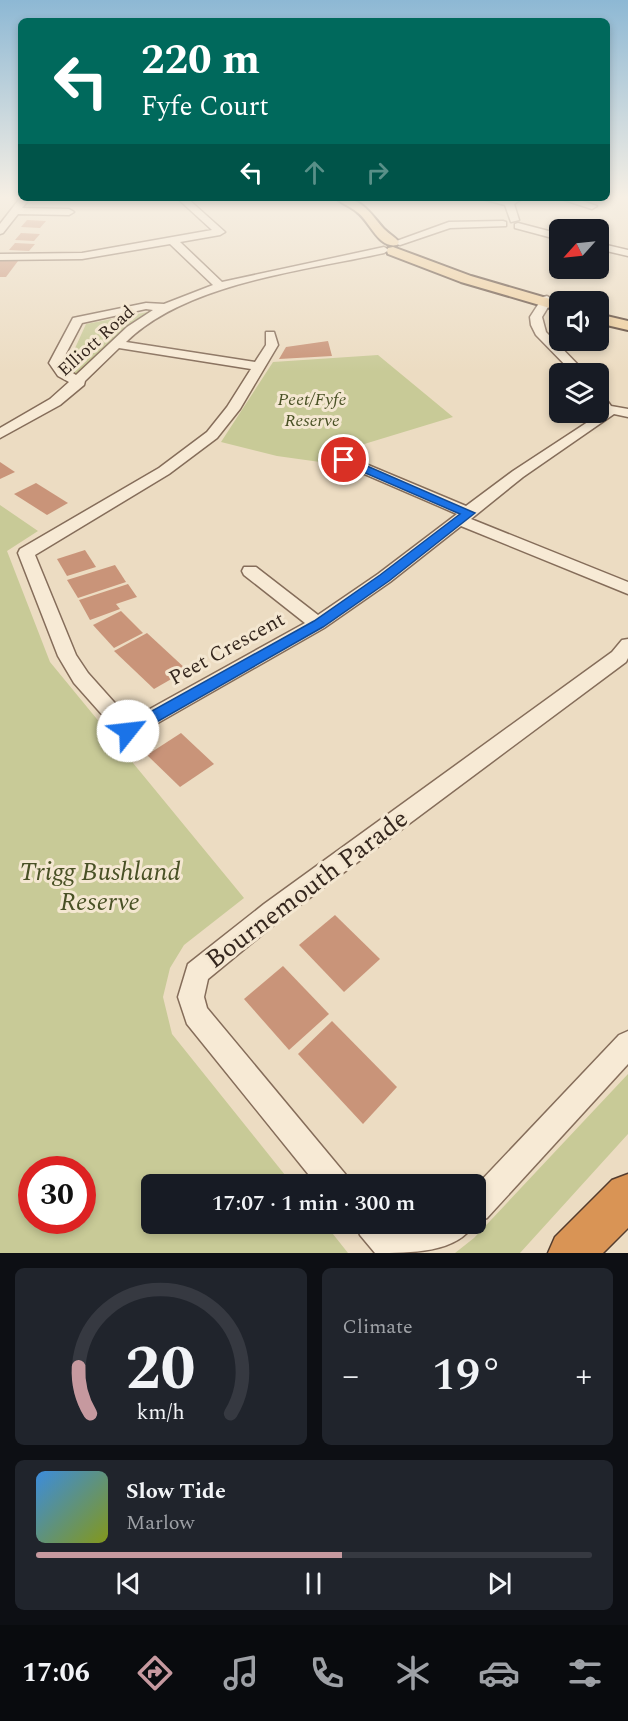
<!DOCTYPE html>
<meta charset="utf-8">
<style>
body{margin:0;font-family:Spectral,serif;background:#20242c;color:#f1f3f6;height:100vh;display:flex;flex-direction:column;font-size:22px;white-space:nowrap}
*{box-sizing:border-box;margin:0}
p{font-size:20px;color:#9ea1a6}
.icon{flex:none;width:33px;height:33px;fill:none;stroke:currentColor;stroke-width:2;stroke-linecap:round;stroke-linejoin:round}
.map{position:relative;height:1253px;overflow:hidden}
.panel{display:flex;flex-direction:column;gap:15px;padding:15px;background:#0d0f14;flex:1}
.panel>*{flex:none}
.guide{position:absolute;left:18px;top:18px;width:592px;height:183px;border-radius:9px;box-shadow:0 3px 9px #0003;background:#00695c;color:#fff;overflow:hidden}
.needle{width:39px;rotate:243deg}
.tools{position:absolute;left:549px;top:219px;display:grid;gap:12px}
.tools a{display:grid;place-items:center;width:60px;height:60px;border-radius:9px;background:#171b24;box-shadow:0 3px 9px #0003;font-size:30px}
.speed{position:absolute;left:18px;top:1156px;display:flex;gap:12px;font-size:30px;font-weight:700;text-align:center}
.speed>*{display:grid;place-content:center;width:78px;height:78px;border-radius:50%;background:#171b24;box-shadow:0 3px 9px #0003;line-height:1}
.speed .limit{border:9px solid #d22;background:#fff;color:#111}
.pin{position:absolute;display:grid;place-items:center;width:51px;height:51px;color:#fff;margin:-26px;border:3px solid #fff;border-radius:50%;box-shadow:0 2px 6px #0007}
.me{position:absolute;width:66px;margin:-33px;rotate:61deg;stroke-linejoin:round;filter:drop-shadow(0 0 4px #0008)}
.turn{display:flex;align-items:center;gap:21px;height:126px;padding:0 24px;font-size:27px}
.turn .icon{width:78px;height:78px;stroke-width:2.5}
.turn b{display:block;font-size:42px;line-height:51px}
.lanes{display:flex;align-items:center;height:57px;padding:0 24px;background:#0003;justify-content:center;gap:30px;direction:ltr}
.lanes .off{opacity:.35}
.big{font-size:45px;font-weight:600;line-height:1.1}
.panel .card{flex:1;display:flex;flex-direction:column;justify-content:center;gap:9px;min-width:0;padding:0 21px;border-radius:9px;background:#20242c}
.panel .dial{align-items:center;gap:0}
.dial svg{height:156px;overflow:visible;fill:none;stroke:#363941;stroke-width:7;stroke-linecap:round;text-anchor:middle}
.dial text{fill:#f1f3f6;stroke:none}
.song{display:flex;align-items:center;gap:18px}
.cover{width:72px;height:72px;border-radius:9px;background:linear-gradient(135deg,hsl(210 70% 55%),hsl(70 70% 35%))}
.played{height:6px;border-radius:3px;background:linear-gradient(90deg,#c6999f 55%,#363941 55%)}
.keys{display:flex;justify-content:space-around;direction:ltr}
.heat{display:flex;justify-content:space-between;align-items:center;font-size:33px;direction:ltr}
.panel .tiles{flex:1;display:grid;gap:15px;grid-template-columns:1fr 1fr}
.card:last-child{grid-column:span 2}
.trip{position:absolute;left:141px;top:1174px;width:345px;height:60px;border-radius:9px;background:#171b24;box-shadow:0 3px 9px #0003;font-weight:600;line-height:60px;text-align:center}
.tab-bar{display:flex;height:96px;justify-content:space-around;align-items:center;background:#090b0e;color:#9ea1a6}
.tab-bar .icon{width:42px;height:42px}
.tab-bar .selected{color:#c6999f}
.tab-bar b{font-size:27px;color:#f1f3f6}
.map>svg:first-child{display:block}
.green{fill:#c8ca97;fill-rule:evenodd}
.building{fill:#c99479}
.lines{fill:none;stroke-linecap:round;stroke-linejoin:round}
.minor-casing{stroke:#856d5a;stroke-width:3}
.major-casing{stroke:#533c2e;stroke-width:4}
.highway-casing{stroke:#533c2e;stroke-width:3}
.minor{fill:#f7ead5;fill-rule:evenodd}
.major{fill:#eecd9b;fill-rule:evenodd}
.highway{fill:#d99455;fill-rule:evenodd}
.route{fill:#1a73e8;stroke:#114b97;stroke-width:1.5}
.labels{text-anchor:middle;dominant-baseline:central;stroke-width:6;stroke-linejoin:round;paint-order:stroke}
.far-street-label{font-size:18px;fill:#35271e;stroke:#f4e7d1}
.far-park-label{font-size:18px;font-style:italic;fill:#495125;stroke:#f4e7d1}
.street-label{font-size:21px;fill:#35271e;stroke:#f4e7d1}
.near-park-label{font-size:26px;font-style:italic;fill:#495125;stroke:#f4e7d1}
.near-street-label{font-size:26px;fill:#35271e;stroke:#f4e7d1}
</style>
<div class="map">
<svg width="628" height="1253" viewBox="0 0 628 1253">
<rect width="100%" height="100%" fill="#ecdcc2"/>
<g class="green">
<polygon points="153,311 80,376 66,368 86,324"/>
<polygon points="378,355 453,417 338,452 320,462 277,456 221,442 273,362"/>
<path d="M0,505L38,531L7,551L50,662L244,898L184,945L170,968L163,997L172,1034L293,1185H152V1224H325L348,1253H0ZM32,1170H82V1221H32Z"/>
<polygon points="628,1074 628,1134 520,1253 455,1253 474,1238"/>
</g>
<g class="building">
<polygon points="27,220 46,221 40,228 21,227"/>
<polygon points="21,233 40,234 34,241 15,240"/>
<polygon points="15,243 35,244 29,251 9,250"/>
<polygon points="0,260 18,261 6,277 0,277"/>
<polygon points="328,341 332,356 279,359 286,347"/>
<polygon points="0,462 15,472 0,479"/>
<polygon points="36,483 68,503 47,515 14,494"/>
<polygon points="85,550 96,567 67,576 57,559"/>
<polygon points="115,565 126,582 78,598 67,580"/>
<polygon points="128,584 137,597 116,604 120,609 90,620 79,600"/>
<polygon points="121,611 143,633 114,648 93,625"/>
<polygon points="147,633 187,670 154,689 114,651"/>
<polygon points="181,733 214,764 180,787 147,755"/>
<polygon points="335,915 380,959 344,992 299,945"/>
<polygon points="283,966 329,1014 289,1050 244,999"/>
<polygon points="332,1021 397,1087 363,1124 298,1054"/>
</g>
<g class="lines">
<defs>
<g id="minor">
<polygon points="21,197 30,198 22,208 69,209 74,212 69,215 18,214 3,233 0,234 0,224"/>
<path d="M177,198H187L225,232L220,235L180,242L222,282L384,247L389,250L384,253C303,271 186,283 126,342L255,362L266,345V332H274L278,345L240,409L217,438L169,474L35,555L76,655L88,673L130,720L305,623L244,575L242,571L244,567H256L318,615L378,574L457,514L339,463L337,460L339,457H349L466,506L513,471L600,414L598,394L603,395L611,406L628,409V417L614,414L523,477L471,519L628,582V594L461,526L390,582L324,628L135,736L128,739L121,736L74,683L58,656L18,553L20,549L159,468L207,432L227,407L251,369L119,348L85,381L84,385L60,405L0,438V428L50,399L69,382L58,376L49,363L73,318L146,303L164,304L213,285L170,244L82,259L0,260V254L82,253L212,230ZM146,309L153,310L127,327L76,375L68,370L61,363L82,323Z"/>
<polygon points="478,198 508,200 523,198 514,204 519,220 511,222 505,205"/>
<polygon points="558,198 573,198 597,206 592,209"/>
<polygon points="503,221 506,222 506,226 450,228 400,245 391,243 449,222"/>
<polygon points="518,223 560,234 560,240 515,228 515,224"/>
<polygon points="598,243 628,250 628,256 598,249"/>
<polygon points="547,296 553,299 542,317 546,332 587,374 574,374 536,335 531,325 530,317 543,297"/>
<polygon points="628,639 628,658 626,662 280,920 208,979 204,997 207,1008 346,1175 351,1185 317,1185 187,1024 178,997 188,964 264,904 612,652 622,640"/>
<polygon points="628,1031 628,1064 487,1218 476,1222 476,1186 619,1035"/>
<path d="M356,1224H390L398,1232C413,1234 422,1230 435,1225C445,1221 463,1224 474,1224C457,1253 411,1253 375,1253L360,1235Z"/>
</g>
<g id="major">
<path d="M336,198C363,198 368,211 384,229C389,234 395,237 399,242L397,245C378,249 370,221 357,212C350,206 342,204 336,198Z"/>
<polygon points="393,247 471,276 560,302 560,311 461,282 388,254 387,251 388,248"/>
<polygon points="598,314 628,321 628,330 598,323"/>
</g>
<polygon id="highway" points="628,1174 628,1228 603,1253 548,1253 555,1237 612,1180"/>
</defs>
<use href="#minor" class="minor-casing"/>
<use href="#major" class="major-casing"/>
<use href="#highway" class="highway-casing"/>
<use href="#minor" class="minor"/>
<use href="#major" class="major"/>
<use href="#highway" class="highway"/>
</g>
<linearGradient id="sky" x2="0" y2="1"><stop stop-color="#8db8d4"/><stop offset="0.53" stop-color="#f6efe4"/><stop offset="1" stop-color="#f6efe4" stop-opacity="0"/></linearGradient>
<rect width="628" height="372" fill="url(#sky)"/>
<polygon class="route" points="344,456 475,513 389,581 323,627 134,735 123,735 120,731 123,727 314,621 380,575 460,514 340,462 340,457"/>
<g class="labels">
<g class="far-street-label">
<text transform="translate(96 341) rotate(-42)">Elliott Road</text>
</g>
<g class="far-park-label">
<text x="312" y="399">Peet/Fyfe<tspan x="312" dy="21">Reserve</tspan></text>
</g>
<g class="street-label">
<text transform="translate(227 649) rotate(-29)">Peet Crescent</text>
</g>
<g class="near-park-label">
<text x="100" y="872">Trigg Bushland<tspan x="100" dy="30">Reserve</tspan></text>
</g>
<g class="near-street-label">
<text transform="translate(307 889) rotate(-37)">Bournemouth Parade</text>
</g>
</g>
</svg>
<div class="tools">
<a><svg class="needle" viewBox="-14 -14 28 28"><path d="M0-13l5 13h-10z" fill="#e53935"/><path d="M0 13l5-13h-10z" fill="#9ea1a6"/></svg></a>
<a><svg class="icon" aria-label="sound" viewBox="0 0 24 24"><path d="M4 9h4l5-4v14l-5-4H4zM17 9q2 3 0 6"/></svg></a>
<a><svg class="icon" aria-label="layers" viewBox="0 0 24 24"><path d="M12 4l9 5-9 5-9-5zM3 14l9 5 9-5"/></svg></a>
</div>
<div class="speed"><div class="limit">30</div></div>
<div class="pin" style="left:344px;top:460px;background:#d93025"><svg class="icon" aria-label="arrive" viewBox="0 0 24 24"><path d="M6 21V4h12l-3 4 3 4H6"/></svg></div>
<svg class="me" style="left:128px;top:731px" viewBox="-20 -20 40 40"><circle r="19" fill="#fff"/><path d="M0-13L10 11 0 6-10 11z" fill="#1a73e8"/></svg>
<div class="trip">17:07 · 1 min · 300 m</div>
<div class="guide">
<div class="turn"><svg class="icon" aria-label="left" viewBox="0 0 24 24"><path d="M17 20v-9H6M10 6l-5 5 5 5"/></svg><div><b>220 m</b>Fyfe Court</div></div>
<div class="lanes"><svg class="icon" aria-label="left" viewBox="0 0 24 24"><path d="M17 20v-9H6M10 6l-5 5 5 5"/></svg><svg class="icon off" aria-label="ahead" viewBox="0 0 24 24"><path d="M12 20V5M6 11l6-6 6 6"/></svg><svg class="icon off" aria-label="right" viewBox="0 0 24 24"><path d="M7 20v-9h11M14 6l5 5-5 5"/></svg></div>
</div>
</div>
<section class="panel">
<div class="tiles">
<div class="card dial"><svg viewBox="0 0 100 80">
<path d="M14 69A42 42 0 1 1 86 69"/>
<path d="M14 69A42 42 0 0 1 8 45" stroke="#c6999f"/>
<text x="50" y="56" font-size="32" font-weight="700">20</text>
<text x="50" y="72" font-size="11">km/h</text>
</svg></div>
<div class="card"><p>Climate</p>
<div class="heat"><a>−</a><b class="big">19°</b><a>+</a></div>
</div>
<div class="card">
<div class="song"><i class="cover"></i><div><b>Slow Tide</b><p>Marlow</p></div></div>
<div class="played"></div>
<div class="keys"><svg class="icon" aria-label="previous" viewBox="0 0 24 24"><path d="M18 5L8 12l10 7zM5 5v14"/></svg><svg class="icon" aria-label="pause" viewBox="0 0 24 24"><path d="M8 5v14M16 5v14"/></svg><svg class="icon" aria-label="next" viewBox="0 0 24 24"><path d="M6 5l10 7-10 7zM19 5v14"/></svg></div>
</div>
</div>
</section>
<nav class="tab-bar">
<b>17:06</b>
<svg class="icon selected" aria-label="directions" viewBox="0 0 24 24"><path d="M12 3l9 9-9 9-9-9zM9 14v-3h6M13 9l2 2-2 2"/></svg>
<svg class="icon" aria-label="music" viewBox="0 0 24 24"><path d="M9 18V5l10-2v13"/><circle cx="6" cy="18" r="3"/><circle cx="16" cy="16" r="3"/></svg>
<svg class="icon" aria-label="phone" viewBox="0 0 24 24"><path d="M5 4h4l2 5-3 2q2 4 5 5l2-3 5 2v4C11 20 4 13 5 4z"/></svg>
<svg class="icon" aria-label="climate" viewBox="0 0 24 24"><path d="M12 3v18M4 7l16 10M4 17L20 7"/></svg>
<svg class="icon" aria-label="car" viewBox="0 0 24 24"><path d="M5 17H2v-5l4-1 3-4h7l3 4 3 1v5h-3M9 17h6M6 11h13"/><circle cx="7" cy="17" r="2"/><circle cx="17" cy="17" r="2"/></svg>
<svg class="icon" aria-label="filters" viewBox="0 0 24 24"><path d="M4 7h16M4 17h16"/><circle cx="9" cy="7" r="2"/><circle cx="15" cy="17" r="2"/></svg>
</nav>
